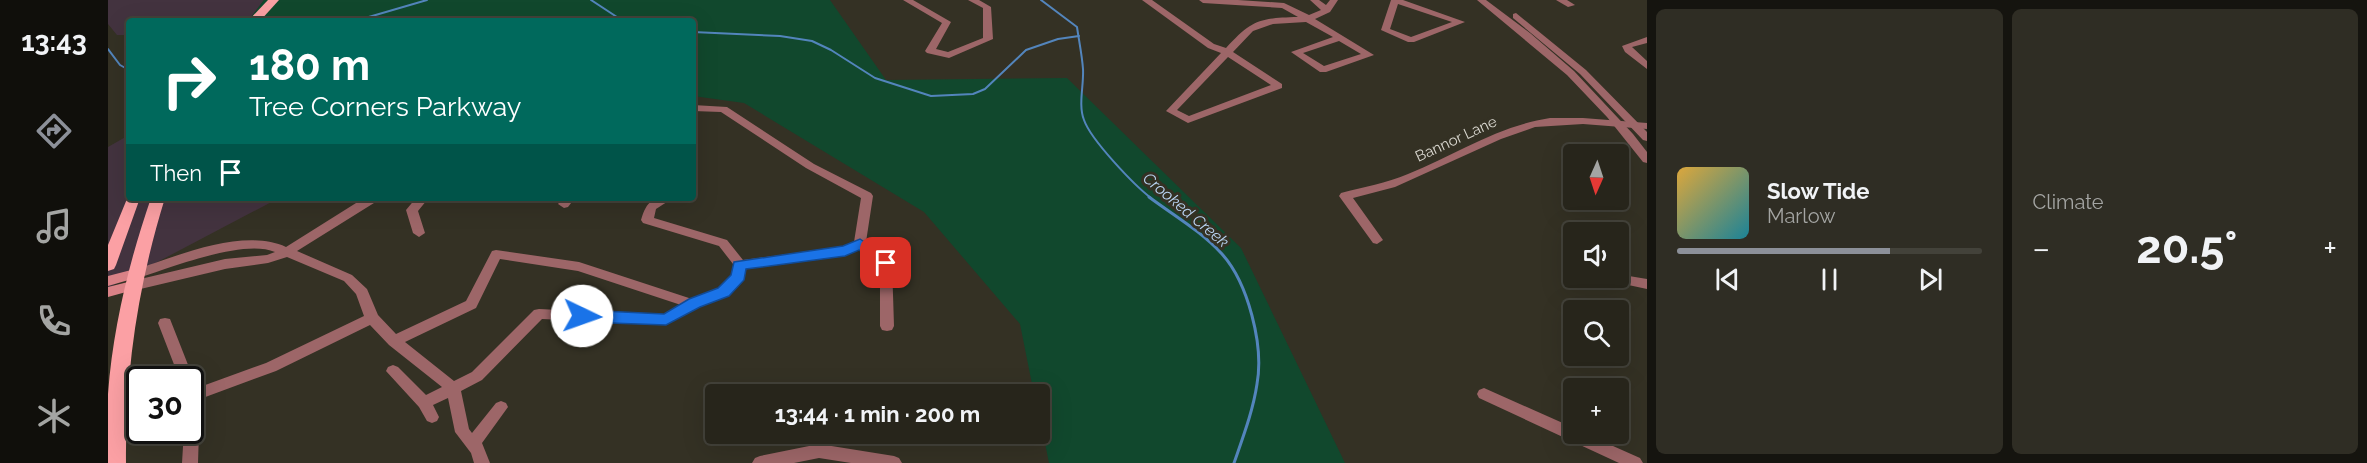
<!DOCTYPE html>
<meta charset="utf-8">
<style>
body{margin:0;font-family:Raleway,sans-serif;background:#2f2d24;color:#f1f3f6;height:100vh;display:flex;flex-direction:column;font-size:22px;white-space:nowrap}
*{box-sizing:border-box;margin:0}
p{font-size:20px;color:#a4a5a3}
.icon{flex:none;width:33px;height:33px;fill:none;stroke:currentColor;stroke-width:2;stroke-linecap:round;stroke-linejoin:round}
.map{position:relative;flex:1;overflow:hidden}
.sheet{display:flex;flex-direction:column;gap:9px;padding:9px;background:#15140f;width:720px}
.sheet>*{flex:none}
.banner{position:absolute;left:18px;top:18px;width:570px;height:183px;border-radius:6px;box-shadow:0 6px 24px #0002,0 0 0 2px #43423a;background:#00695c;color:#fff;overflow:hidden}
.needle{width:39px;rotate:183deg}
.fabs{position:absolute;left:1455px;top:144px;display:grid;gap:12px}
.fabs a{display:grid;place-items:center;width:66px;height:66px;border-radius:6px;background:#27251b;box-shadow:0 6px 24px #0002,0 0 0 2px #43423a;font-size:30px}
.speed{position:absolute;left:18px;top:366px;display:flex;gap:12px;font-size:30px;font-weight:700;text-align:center}
.speed>*{display:grid;place-content:center;width:78px;height:78px;border-radius:50%;background:#27251b;box-shadow:0 6px 24px #0002,0 0 0 2px #43423a;line-height:1}
.speed .limit{border:3px solid #111;border-radius:9px;background:#fff;color:#111}
.pin{position:absolute;display:grid;place-items:center;width:51px;height:51px;color:#fff;margin:-26px;border-radius:12px;box-shadow:0 3px 9px #0006}
.me{position:absolute;width:66px;margin:-33px;rotate:93deg;stroke-linejoin:round;filter:drop-shadow(0 0 4px #0008)}
.turn{display:flex;align-items:center;gap:21px;height:126px;padding:0 24px;font-size:27px}
.turn .icon{width:78px;height:78px;stroke-width:2.5}
.turn b{display:block;font-size:42px;line-height:51px}
.then{display:flex;align-items:center;height:57px;padding:0 24px;background:#0003;gap:12px;font-size:22px}
.big{font-size:45px;font-weight:700;line-height:1.1}
.sheet .widget{flex:1;display:flex;flex-direction:column;justify-content:center;gap:9px;min-width:0;padding:0 21px;border-radius:9px;background:#2f2d24}
.song{display:flex;align-items:center;gap:18px}
.cover{width:72px;height:72px;border-radius:9px;background:linear-gradient(135deg,hsl(40 70% 55%),hsl(190 70% 35%))}
.played{height:6px;border-radius:3px;background:linear-gradient(90deg,#8c9099 70%,#43423a 70%)}
.keys{display:flex;justify-content:space-around;direction:ltr}
.heat{display:flex;justify-content:space-between;align-items:center;font-size:33px;direction:ltr}
.sheet .tiles{flex:1;display:grid;gap:9px;grid-template-columns:repeat(2,1fr)}
.trip{position:absolute;left:597px;top:384px;width:345px;height:60px;border-radius:6px;background:#27251b;box-shadow:0 6px 24px #0002,0 0 0 2px #43423a;font-weight:700;line-height:60px;text-align:center}
main{display:flex;flex:1;min-height:0}
.menu{display:flex;flex-direction:column;width:108px;justify-content:space-around;align-items:center;background:#100f0b;color:#a4a5a3}
.menu .icon{width:42px;height:42px}
.menu .on{color:#8c9099}
.menu b{font-size:27px;color:#f1f3f6}
.map>svg:first-child{display:block}
.commercial{fill:#43333f}
.green{fill:#11482d}
.lines{fill:none;stroke-linecap:round;stroke-linejoin:round}
.stream-far1{stroke:#5385bc;stroke-width:2}
.stream{stroke:#5385bc;stroke-width:3}
.minor{fill:#9d6668;fill-rule:evenodd}
.tertiary{fill:#9d6668;fill-rule:evenodd}
.secondary{fill:#da8287;fill-rule:evenodd}
.primary{fill:#fba0a4;fill-rule:evenodd}
.route{fill:#1a73e8;stroke:#114b97;stroke-width:1.5}
.labels{text-anchor:middle;dominant-baseline:central;stroke-width:6;stroke-linejoin:round;paint-order:stroke}
.street-label{font-size:15px;fill:#d9d7cf;stroke:#343124}
.water-label{font-size:16px;font-style:italic;fill:#bad5f4;stroke:#343124}
</style>
<main>
<nav class="menu">
<b>13:43</b>
<svg class="icon on" aria-label="directions" viewBox="0 0 24 24"><path d="M12 3l9 9-9 9-9-9zM9 14v-3h6M13 9l2 2-2 2"/></svg>
<svg class="icon" aria-label="music" viewBox="0 0 24 24"><path d="M9 18V5l10-2v13"/><circle cx="6" cy="18" r="3"/><circle cx="16" cy="16" r="3"/></svg>
<svg class="icon" aria-label="phone" viewBox="0 0 24 24"><path d="M5 4h4l2 5-3 2q2 4 5 5l2-3 5 2v4C11 20 4 13 5 4z"/></svg>
<svg class="icon" aria-label="climate" viewBox="0 0 24 24"><path d="M12 3v18M4 7l16 10M4 17L20 7"/></svg>
</nav>
<div class="map">
<svg width="1539" height="463" viewBox="0 0 1539 463">
<rect width="100%" height="100%" fill="#343124"/>
<g class="commercial">
<polygon points="0,0 156,0 140,21 21,21 21,35 9,35 0,24"/>
<polygon points="21,135 21,198 171,198 0,288 0,147"/>
</g>
<polygon class="green" points="156,0 722,0 778,80 959,78 1133,248 1237,463 941,463 932,418 932,394 926,394 912,324 816,212 636,103 585,96 585,21 140,21"/>
<g class="lines">
<g class="stream-far1">
<polyline points="483,0 515,21"/>
<path d="M933,0L969,27C971,41 974,55 975,69C976,85 970,105 976,120C983,140 1026,185 1043,198"/>
<polyline points="247,21 319,0"/>
<polyline points="585,32 672,36 704,41 723,50 767,78 823,96 865,94 877,89 918,50 950,39 971,36"/>
<polyline points="0,49 12,65 21,70"/>
</g>
<path class="stream" d="M1041,197C1065,215 1093,231 1114,254C1140,283 1156,345 1149,384C1145,411 1135,437 1126,463"/>
<g class="minor">
<polygon points="795,0 805,0 843,22 828,49 840,52 875,38 875,8 860,0 871,0 883,7 885,39 841,58 819,53 817,51 834,23"/>
<path d="M1034,0H1044L1106,44L1118,48C1144,20 1151,18 1190,17L1174,8L1095,3L1091,0H1130L1176,3L1201,15L1213,10L1202,0H1211L1218,5L1222,0H1230L1222,12L1207,19L1266,55L1218,72H1212L1183,52L1225,37L1198,22L1165,24L1145,31L1125,52L1174,84V88L1080,123L1058,111L1113,53L1100,48ZM1231,41L1253,54L1216,66L1195,53ZM1120,57L1163,85L1081,116L1069,110Z"/>
<path d="M1283,0H1295L1357,22L1306,42H1300L1273,30ZM1290,4L1344,22L1303,37L1282,29Z"/>
<polygon points="1448,0 1459,0 1467,5 1460,7"/>
<polygon points="1539,37 1539,43 1524,47 1539,61 1539,69 1517,52 1514,46"/>
<path d="M585,105L619,107L706,164L763,193L765,196L758,242L784,263L786,326L784,330L779,331L774,330L772,326V265L751,250L737,255L637,269L635,279L621,295L592,306L558,325L434,319L374,380L353,391L361,429L364,433L388,403L393,401L398,403L400,407L374,443L382,463H366L363,453L347,432L340,398L325,405L331,417L329,421L324,423L319,421L311,407L278,371L280,367L285,365L290,367L318,395L334,387L281,345L262,325L168,371L92,399L90,463H74L76,430H82V380H72L50,323L52,319L57,318L62,319L86,380L85,383L89,388L158,363L256,316L248,294L236,281L179,257L160,263L117,269L24,291L19,289L18,286L19,283L24,281L117,259L159,255L167,252C135,238 60,269 27,279L23,277L21,274L23,271C67,257 134,227 178,247L256,198H274L189,251L244,275L259,289L270,315L288,334L358,301L384,251L388,250L471,262L584,299L611,289L625,275V264L611,246L535,223L533,220C539,200 544,198 565,198L548,209L546,218L619,240L635,260L735,247L746,242L753,198L698,168L613,112L585,111ZM392,259L470,271L573,305L556,315L431,309L426,310L364,372L346,381L297,342L368,308Z"/>
<path d="M1442,118H1475L1539,123V129L1475,124L1427,127L1393,139L1287,187L1245,198L1275,240L1269,244L1265,243L1231,196L1233,193C1256,187 1278,183 1300,174C1347,155 1390,126 1442,118Z"/>
<polygon points="308,198 318,198 319,200 310,211 317,233 311,237 305,233 298,210"/>
<polygon points="455,198 467,198 460,207 456,208 450,204"/>
<polygon points="1515,275 1539,279 1539,289 1511,283 1509,280 1511,277"/>
<polygon points="1376,388 1466,428 1466,434 1478,434 1532,458 1535,463 1511,463 1371,398 1369,394 1371,390"/>
<polygon points="711,444 786,456 791,458 794,463 743,463 711,458 686,463 644,463 647,458 652,456"/>
</g>
<g class="tertiary">
<polygon points="1369,0 1378,0 1422,33 1466,71 1525,134 1539,152 1539,163 1535,162 1499,117 1459,75"/>
<polygon points="1408,13 1478,70 1539,132 1539,141 1535,140 1472,74 1405,18 1405,14"/>
</g>
<g class="secondary">
<polygon points="27,269 31,271 33,274 31,277 0,286 0,276"/>
<polygon points="24,281 29,283 30,286 29,289 0,297 0,287"/>
</g>
<g class="primary">
<polygon points="160,0 171,0 152,21 140,21"/>
<polygon points="21,194 21,198 32,198 8,265 6,269 0,271 0,245"/>
<path d="M43,198H57C30,285 17,371 18,463H0C0,440 0,417 0,394C5,327 21,262 43,198Z"/>
</g>
</g>
<polygon class="route" points="752,239 783,260 785,263 783,267 773,267 751,250 737,256 638,269 636,280 621,296 592,307 558,325 474,322 468,320 466,316 468,312 474,310 556,314 581,299 610,288 623,275 626,262 735,246"/>
<g class="labels">
<g class="street-label">
<text transform="translate(1348 139) rotate(-25)">Bannor Lane</text>
</g>
<g class="water-label">
<text transform="translate(1078 210) rotate(40)">Crooked Creek</text>
</g>
</g>
</svg>
<div class="fabs">
<a><svg class="needle" viewBox="-14 -14 28 28"><path d="M0-13l5 13h-10z" fill="#e53935"/><path d="M0 13l5-13h-10z" fill="#a4a5a3"/></svg></a>
<a><svg class="icon" aria-label="sound" viewBox="0 0 24 24"><path d="M4 9h4l5-4v14l-5-4H4zM17 9q2 3 0 6"/></svg></a>
<a><svg class="icon" aria-label="search" viewBox="0 0 24 24"><circle cx="10" cy="10" r="6"/><path d="M15 15l6 6"/></svg></a>
<a>+</a>
</div>
<div class="speed"><div class="limit">30</div></div>
<div class="pin" style="left:778px;top:263px;background:#d93025"><svg class="icon" aria-label="arrive" viewBox="0 0 24 24"><path d="M6 21V4h12l-3 4 3 4H6"/></svg></div>
<svg class="me" style="left:474px;top:316px" viewBox="-20 -20 40 40"><circle r="19" fill="#fff"/><path d="M0-13L10 11 0 6-10 11z" fill="#1a73e8"/></svg>
<div class="trip">13:44 · 1 min · 200 m</div>
<div class="banner">
<div class="turn"><svg class="icon" aria-label="right" viewBox="0 0 24 24"><path d="M7 20v-9h11M14 6l5 5-5 5"/></svg><div><b>180 m</b>Tree Corners Parkway</div></div>
<div class="then">Then<svg class="icon" aria-label="arrive" viewBox="0 0 24 24"><path d="M6 21V4h12l-3 4 3 4H6"/></svg></div>
</div>
</div>
<section class="sheet">
<div class="tiles">
<div class="widget">
<div class="song"><i class="cover"></i><div><b>Slow Tide</b><p>Marlow</p></div></div>
<div class="played"></div>
<div class="keys"><svg class="icon" aria-label="previous" viewBox="0 0 24 24"><path d="M18 5L8 12l10 7zM5 5v14"/></svg><svg class="icon" aria-label="pause" viewBox="0 0 24 24"><path d="M8 5v14M16 5v14"/></svg><svg class="icon" aria-label="next" viewBox="0 0 24 24"><path d="M6 5l10 7-10 7zM19 5v14"/></svg></div>
</div>
<div class="widget"><p>Climate</p>
<div class="heat"><a>−</a><b class="big">20.5°</b><a>+</a></div>
</div>
</div>
</section>
</main>
